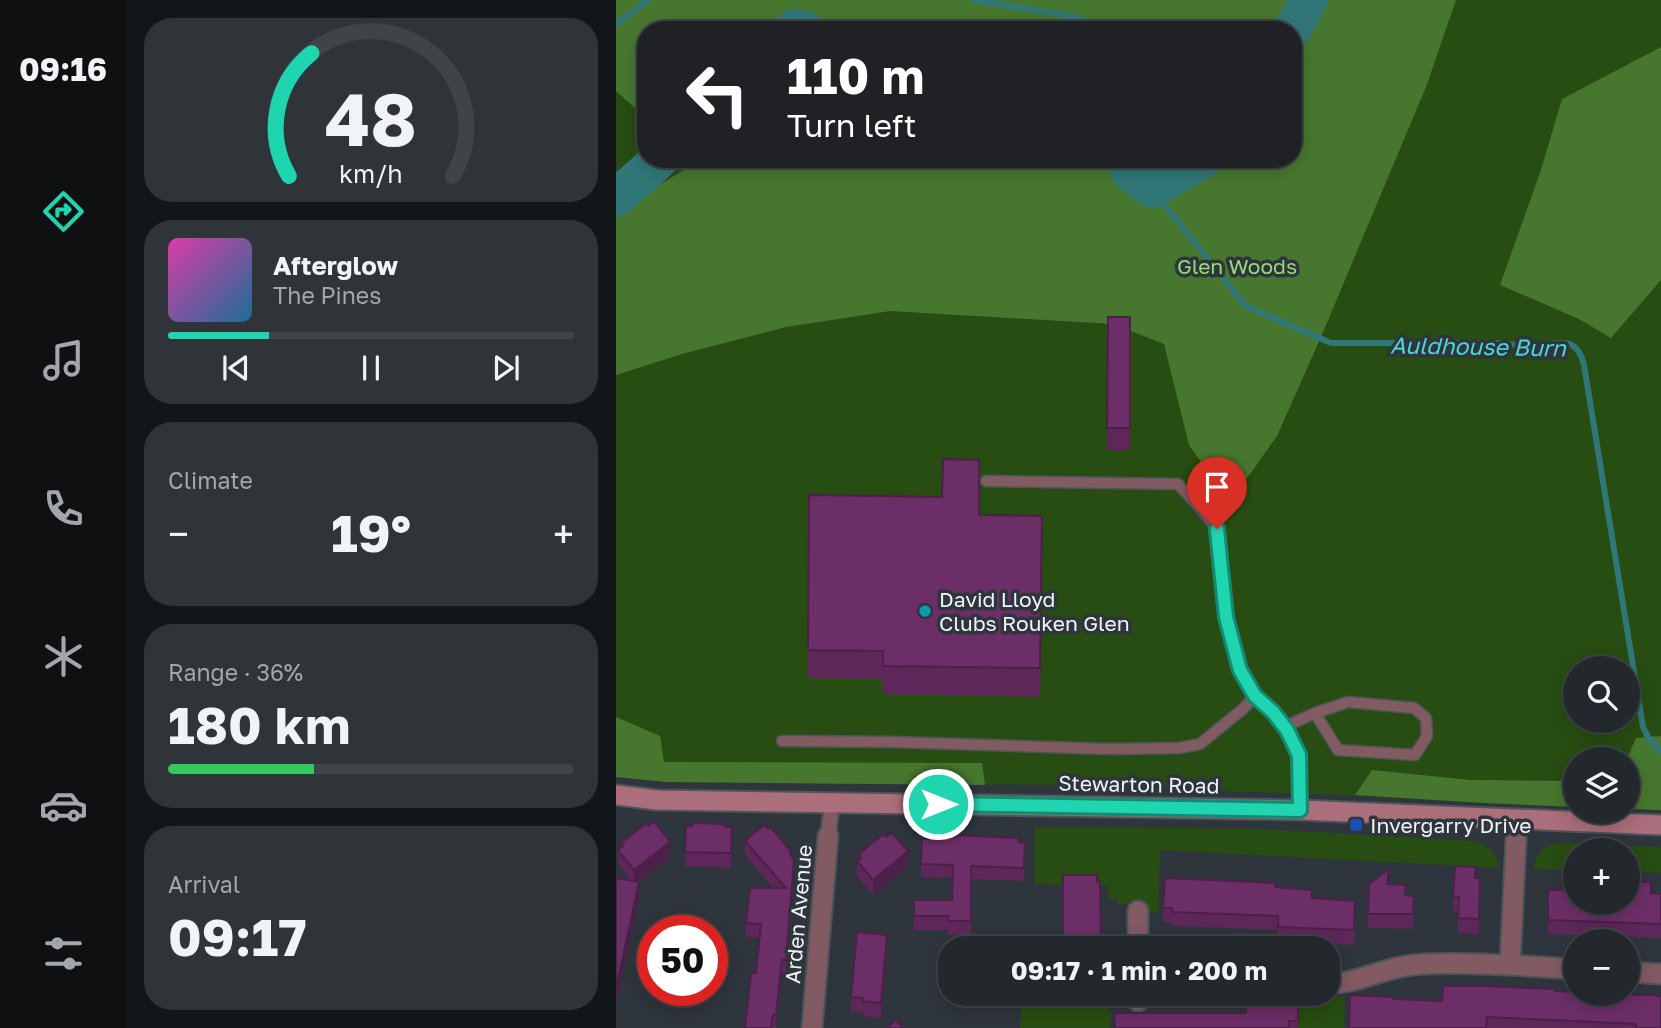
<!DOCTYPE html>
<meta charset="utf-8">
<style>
body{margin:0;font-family:"Golos Text",sans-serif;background:#2f3439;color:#f1f3f6;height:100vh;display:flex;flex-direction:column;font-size:26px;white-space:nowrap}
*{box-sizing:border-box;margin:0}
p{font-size:23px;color:#a3a6aa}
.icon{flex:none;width:38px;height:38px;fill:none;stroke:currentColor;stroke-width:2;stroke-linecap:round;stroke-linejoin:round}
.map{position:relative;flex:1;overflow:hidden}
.sheet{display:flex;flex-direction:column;gap:18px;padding:18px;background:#131619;width:490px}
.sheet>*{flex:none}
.guide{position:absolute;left:21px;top:21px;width:665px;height:147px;border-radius:28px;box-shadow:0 4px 18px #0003,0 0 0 2px #404449;background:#202124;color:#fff;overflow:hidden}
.controls{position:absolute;left:947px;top:656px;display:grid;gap:14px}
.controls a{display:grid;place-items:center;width:77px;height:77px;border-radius:50%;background:#23282d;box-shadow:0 4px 18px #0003,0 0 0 2px #404449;font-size:35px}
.speed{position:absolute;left:21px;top:915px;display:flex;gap:14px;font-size:35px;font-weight:700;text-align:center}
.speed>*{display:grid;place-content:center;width:91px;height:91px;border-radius:50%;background:#23282d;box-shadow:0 4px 18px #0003,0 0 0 2px #404449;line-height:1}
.speed .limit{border:10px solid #d22;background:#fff;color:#111}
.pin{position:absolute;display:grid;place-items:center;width:60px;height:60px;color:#fff;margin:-72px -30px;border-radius:50% 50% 50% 0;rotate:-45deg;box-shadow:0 0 7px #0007}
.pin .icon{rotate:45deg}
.me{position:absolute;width:77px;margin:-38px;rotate:90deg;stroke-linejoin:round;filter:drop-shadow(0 0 5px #0008)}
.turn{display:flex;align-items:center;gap:24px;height:147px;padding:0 35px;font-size:32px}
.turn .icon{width:91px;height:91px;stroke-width:2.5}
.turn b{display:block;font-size:49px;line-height:60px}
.big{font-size:52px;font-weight:700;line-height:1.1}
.sheet .widget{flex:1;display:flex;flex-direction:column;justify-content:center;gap:10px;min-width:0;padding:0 24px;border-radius:28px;background:#2f3439}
.sheet .dial{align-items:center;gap:0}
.dial svg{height:182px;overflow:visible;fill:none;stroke:#404449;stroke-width:7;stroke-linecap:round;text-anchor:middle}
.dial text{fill:#f1f3f6;stroke:none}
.song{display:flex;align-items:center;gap:21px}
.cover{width:84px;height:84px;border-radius:10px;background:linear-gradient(135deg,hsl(320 70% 55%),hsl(200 70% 35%))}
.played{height:7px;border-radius:4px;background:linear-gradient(90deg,#1ed5b0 25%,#404449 25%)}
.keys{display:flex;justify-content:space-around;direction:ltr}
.heat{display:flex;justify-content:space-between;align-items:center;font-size:38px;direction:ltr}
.charge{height:10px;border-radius:5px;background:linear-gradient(90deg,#34c759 36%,#404449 0)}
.trip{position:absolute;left:322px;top:936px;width:402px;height:70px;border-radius:28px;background:#23282d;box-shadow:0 4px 18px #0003,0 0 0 2px #404449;font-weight:700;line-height:70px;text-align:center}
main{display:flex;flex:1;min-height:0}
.tab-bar{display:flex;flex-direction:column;width:126px;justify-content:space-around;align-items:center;background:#0e1012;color:#a3a6aa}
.tab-bar .icon{width:49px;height:49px}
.tab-bar .current{color:#1ed5b0}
.tab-bar b{font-size:32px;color:#f1f3f6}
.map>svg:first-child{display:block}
.green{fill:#274d12;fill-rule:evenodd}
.forest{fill:#47772f}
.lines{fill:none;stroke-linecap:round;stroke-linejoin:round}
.stream{stroke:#317778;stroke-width:6}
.river{stroke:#317778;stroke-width:38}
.service-casing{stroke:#4e545a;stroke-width:13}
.pedestrian-casing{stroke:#4e545a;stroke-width:18}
.minor-casing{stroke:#4e545a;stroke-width:23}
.secondary-casing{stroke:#4e545a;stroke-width:23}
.service{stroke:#815a62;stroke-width:10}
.pedestrian{stroke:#815a62;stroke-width:14}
.minor{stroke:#815a62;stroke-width:19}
.secondary{stroke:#ab6e7b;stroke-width:19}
.wall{fill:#5d2859}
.shaded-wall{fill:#4c2048}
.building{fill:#6c2e67;stroke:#4c2048;stroke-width:2}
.route-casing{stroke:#148a72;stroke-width:18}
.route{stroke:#1ed5b0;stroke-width:12}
.culture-dot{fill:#0f9aa8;stroke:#2f353c;stroke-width:2.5}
.transit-dot{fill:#1a4fb4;stroke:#2f353c;stroke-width:2.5}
.labels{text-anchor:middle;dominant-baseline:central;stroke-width:7;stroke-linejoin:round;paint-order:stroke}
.park-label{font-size:21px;fill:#96d978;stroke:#2f353c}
.poi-label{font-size:21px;fill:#f0f4f9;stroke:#2f353c;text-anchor:start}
.street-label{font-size:21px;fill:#f0f4f9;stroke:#2f353c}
.water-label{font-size:23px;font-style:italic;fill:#4bd5d7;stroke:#2f353c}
</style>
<main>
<nav class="tab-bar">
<b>09:16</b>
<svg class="icon current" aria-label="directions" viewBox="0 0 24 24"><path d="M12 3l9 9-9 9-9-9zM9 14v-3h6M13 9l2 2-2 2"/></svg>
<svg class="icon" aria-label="music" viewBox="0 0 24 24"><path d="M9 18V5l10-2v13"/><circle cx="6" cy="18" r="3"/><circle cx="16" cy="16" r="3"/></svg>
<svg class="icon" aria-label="phone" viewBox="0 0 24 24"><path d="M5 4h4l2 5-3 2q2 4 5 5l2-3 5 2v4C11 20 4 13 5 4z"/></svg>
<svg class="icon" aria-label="climate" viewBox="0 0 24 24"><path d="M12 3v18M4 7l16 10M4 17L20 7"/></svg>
<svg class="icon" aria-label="car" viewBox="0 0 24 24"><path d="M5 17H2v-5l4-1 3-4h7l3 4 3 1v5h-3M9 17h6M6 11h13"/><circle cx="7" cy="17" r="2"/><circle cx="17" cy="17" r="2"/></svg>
<svg class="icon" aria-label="filters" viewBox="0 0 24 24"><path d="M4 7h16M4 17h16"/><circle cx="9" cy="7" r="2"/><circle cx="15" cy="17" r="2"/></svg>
</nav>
<section class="sheet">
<div class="widget dial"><svg viewBox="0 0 100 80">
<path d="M14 69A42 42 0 1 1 86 69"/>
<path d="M14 69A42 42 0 0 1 24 15" stroke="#1ed5b0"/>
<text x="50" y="56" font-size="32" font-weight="700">48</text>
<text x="50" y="72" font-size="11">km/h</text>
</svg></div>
<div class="widget">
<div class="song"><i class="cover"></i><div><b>Afterglow</b><p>The Pines</p></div></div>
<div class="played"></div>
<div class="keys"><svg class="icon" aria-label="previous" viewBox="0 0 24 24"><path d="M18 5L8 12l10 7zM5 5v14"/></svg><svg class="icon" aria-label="pause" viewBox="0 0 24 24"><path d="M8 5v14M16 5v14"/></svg><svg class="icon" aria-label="next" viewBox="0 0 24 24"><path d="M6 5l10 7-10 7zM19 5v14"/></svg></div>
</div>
<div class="widget"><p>Climate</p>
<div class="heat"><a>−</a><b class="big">19°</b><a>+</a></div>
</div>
<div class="widget"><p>Range · 36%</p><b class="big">180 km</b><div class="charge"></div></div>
<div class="widget"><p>Arrival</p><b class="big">09:17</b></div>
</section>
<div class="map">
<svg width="1045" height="1028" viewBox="0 0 1045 1028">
<rect width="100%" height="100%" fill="#2f353c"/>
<g class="green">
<path d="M0,0H1045V810L1012,809V760H959V807L868,803L726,795L427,785L50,782L0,771ZM30,30H677V159H30ZM959,668H1012V721H959Z"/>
<path d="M419,827L627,828L861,841C875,849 881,851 882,868L544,850L542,913L533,912L526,903L501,904V899L493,900L492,886L418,884Z"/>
<path d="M947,843L1045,847V873L1012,872V850H959V870L917,869C922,851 926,845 947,843Z"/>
<polygon points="729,996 728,1028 682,1028 682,1000"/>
<polygon points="405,1005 492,1005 493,1011 496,1012 494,1028 404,1028"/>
</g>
<g class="forest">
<polygon points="0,0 840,0 810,87 705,337 661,436 629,481 590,469 573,445 548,344 497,324 274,311 170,327 66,354 0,375 0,171 19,200 85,159 534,159 536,174 555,172 565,159 677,159 677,30 30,30 30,118 0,91"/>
<polygon points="1045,47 1045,280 995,338 963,319 884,285 924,173 946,99"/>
<polygon points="0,717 44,736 48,762 366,763 369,785 50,782 0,777"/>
<polygon points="1045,736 1045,810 1012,809 1011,759 1020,738"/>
<polygon points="756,770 855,780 959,781 959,807 868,803 739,795"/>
</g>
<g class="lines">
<g class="stream">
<polyline points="357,0 449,15 506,30"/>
<polyline points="0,24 32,0"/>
<path d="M536,189L630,306L715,343H885C894,344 904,346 913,346C938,346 960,331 968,365L1027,727L1032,737L1045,752"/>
</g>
<g class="river">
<polyline points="176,30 178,28 189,30"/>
<polyline points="676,30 693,0"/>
<polyline points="517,159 514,172 536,189 588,159"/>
<polyline points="0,198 44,159"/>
</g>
<defs>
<g id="service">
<polyline points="370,481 562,484 585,509 601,529 610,617 624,670 639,696 657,712 671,730 683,755 684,810"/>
<polyline points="668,727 699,713 732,702 798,708 810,718 811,736 799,755 722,750 699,713"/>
<polyline points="166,741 279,742 493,749 563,748 584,744 627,709 639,696"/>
</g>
<polyline id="pedestrian" points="212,836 216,804"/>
<g id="minor">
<polyline points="901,819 894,965 959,969"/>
<polyline points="522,911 522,948"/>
<polyline points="1012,972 1045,974"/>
<path d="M712,984C743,983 767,968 797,965C829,962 862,964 894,965"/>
<polyline points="522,994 522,1001"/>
<polyline points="196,1028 212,836"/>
</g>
<polyline id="secondary" points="0,795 41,800 684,810 1045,825"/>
</defs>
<use href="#service" class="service-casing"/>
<use href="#pedestrian" class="pedestrian-casing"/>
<use href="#minor" class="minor-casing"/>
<use href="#secondary" class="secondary-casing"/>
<use href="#service" class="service"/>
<use href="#pedestrian" class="pedestrian"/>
<use href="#minor" class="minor"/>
<use href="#secondary" class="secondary"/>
</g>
<g class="wall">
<polygon points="492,317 514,317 514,450 491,450"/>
<polygon points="193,495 363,515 426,516 424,697 267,694 267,679 192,678"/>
<polygon points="70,826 116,827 115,868 69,866"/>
<polygon points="129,841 176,857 178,875 170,974 166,974 160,1028 129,1028 140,973 143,938 130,937 130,923 157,888 129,855"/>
<polygon points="403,842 409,856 408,881 355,879 355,935 332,935 332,930 298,930 298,900 336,900 337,878 305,877 305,864"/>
<polygon points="5,843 54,857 22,882 23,897 15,881 2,864 2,850 5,848"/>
<polygon points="243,854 292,866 257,895 241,876 241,861 243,860"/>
<polygon points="860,878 864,893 863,934 842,933 842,911 837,911 837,896"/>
<polygon points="773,884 790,895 798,910 797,929 752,928 752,914"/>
<polygon points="659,887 696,898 739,916 738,945 662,942 662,930 556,926 556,923 547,922 547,908"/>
<polygon points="932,890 1045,894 1045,938 932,934"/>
<polygon points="271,950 265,1018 247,1016 247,1013 235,1012 235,997"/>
<polygon points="939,991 1039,996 1045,1028 733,1028 777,999 826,1001"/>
<polygon points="447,994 485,994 485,999 448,999"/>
<polygon points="682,1001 682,1028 498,1028 630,1013"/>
</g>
<g class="shaded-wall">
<polygon points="54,842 54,857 18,885 18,870"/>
<polygon points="292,851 292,866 257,895 257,880"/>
<polygon points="178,860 178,875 170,974 170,960"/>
<polygon points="23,882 23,897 0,1004 0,989"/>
<polygon points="271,935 271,950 265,1018 265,1003"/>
<polygon points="166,960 166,974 160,1028 160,1015"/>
</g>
<g class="building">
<polygon points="492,317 514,317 514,428 491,428"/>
<polygon points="327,459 363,460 363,515 426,516 424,668 267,666 267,651 192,650 193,495 326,497"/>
<polygon points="38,821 54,842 18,870 2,850 7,846 5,843 30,823 32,826"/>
<polygon points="76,823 109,824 109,827 116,827 115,853 69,852 70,826 76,826"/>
<polygon points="148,825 152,829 155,827 176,853 174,854 178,860 170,960 166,960 160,1015 157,1015 155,1028 129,1028 135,973 140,973 145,924 130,923 134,888 170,888 129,841"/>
<polygon points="276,833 292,851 257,880 241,861 245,858 243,854 267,834 270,837"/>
<polygon points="312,834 403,838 403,842 409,843 408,868 355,866 355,921 332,921 332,916 298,916 298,900 336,900 337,865 305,864 306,838 312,839"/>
<polygon points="839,866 860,867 859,878 864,878 863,919 842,918 843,897 837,896"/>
<polygon points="773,869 771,884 790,885 789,895 798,896 797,914 752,914 753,884"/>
<polygon points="447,875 481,875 481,882 484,882 485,948 447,948"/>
<polygon points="0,878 23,882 0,989"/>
<polygon points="549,878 659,883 659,887 696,890 696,898 739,901 738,930 662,927 662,916 556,912 556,908 547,908"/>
<polygon points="1012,882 1035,882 1035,893 1045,894 1045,924 932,920 932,890 959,890 959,903 1012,903"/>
<polygon points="241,932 271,935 265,1003 247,1001 247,998 235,997"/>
<polygon points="827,986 867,986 939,989 939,991 959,992 959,994 1039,995 1039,996 1045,996 1045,1028 1020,1028 1020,1024 871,1017 870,1028 733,1028 734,995 777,997 777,999 826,1001"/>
<polygon points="630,998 682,1001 682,1021 673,1021 673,1028 499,1028 498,1013 630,1013"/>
<polygon points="280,1020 287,1028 271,1028"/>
</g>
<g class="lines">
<defs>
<polyline id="route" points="322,804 684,810 683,755 671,730 657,712 639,696 624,670 610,617 601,529"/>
</defs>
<use href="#route" class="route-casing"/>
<use href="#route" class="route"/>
</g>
<circle class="culture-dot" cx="309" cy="611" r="7"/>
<rect class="transit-dot" x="733" y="818" width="14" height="14" rx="3.5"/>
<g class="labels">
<g class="park-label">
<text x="621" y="266">Glen Woods</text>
</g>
<g class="poi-label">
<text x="323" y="599">David Lloyd<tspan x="323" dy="24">Clubs Rouken Glen</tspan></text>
<text x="754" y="825">Invergarry Drive</text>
</g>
<g class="street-label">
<text transform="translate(523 784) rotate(1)">Stewarton Road</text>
<text transform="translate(182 914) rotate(-85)">Arden Avenue</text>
</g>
<g class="water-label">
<text transform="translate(862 346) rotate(1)">Auldhouse Burn</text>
</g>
</g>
</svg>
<div class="controls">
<a><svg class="icon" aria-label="search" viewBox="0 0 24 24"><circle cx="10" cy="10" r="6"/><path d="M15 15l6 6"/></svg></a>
<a><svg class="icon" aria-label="layers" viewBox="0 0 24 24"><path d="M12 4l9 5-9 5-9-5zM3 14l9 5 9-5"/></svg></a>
<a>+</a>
<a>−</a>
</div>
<div class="speed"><div class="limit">50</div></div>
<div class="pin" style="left:601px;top:529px;background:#d93025"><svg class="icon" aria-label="arrive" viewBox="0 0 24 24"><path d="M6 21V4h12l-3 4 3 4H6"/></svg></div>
<svg class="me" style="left:322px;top:804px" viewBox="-20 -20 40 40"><circle r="17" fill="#1ed5b0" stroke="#fff" stroke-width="3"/><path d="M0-11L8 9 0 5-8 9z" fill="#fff"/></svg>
<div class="trip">09:17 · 1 min · 200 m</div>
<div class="guide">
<div class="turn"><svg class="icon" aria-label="left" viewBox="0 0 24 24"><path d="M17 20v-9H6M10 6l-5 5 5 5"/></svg><div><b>110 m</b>Turn left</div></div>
</div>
</div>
</main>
